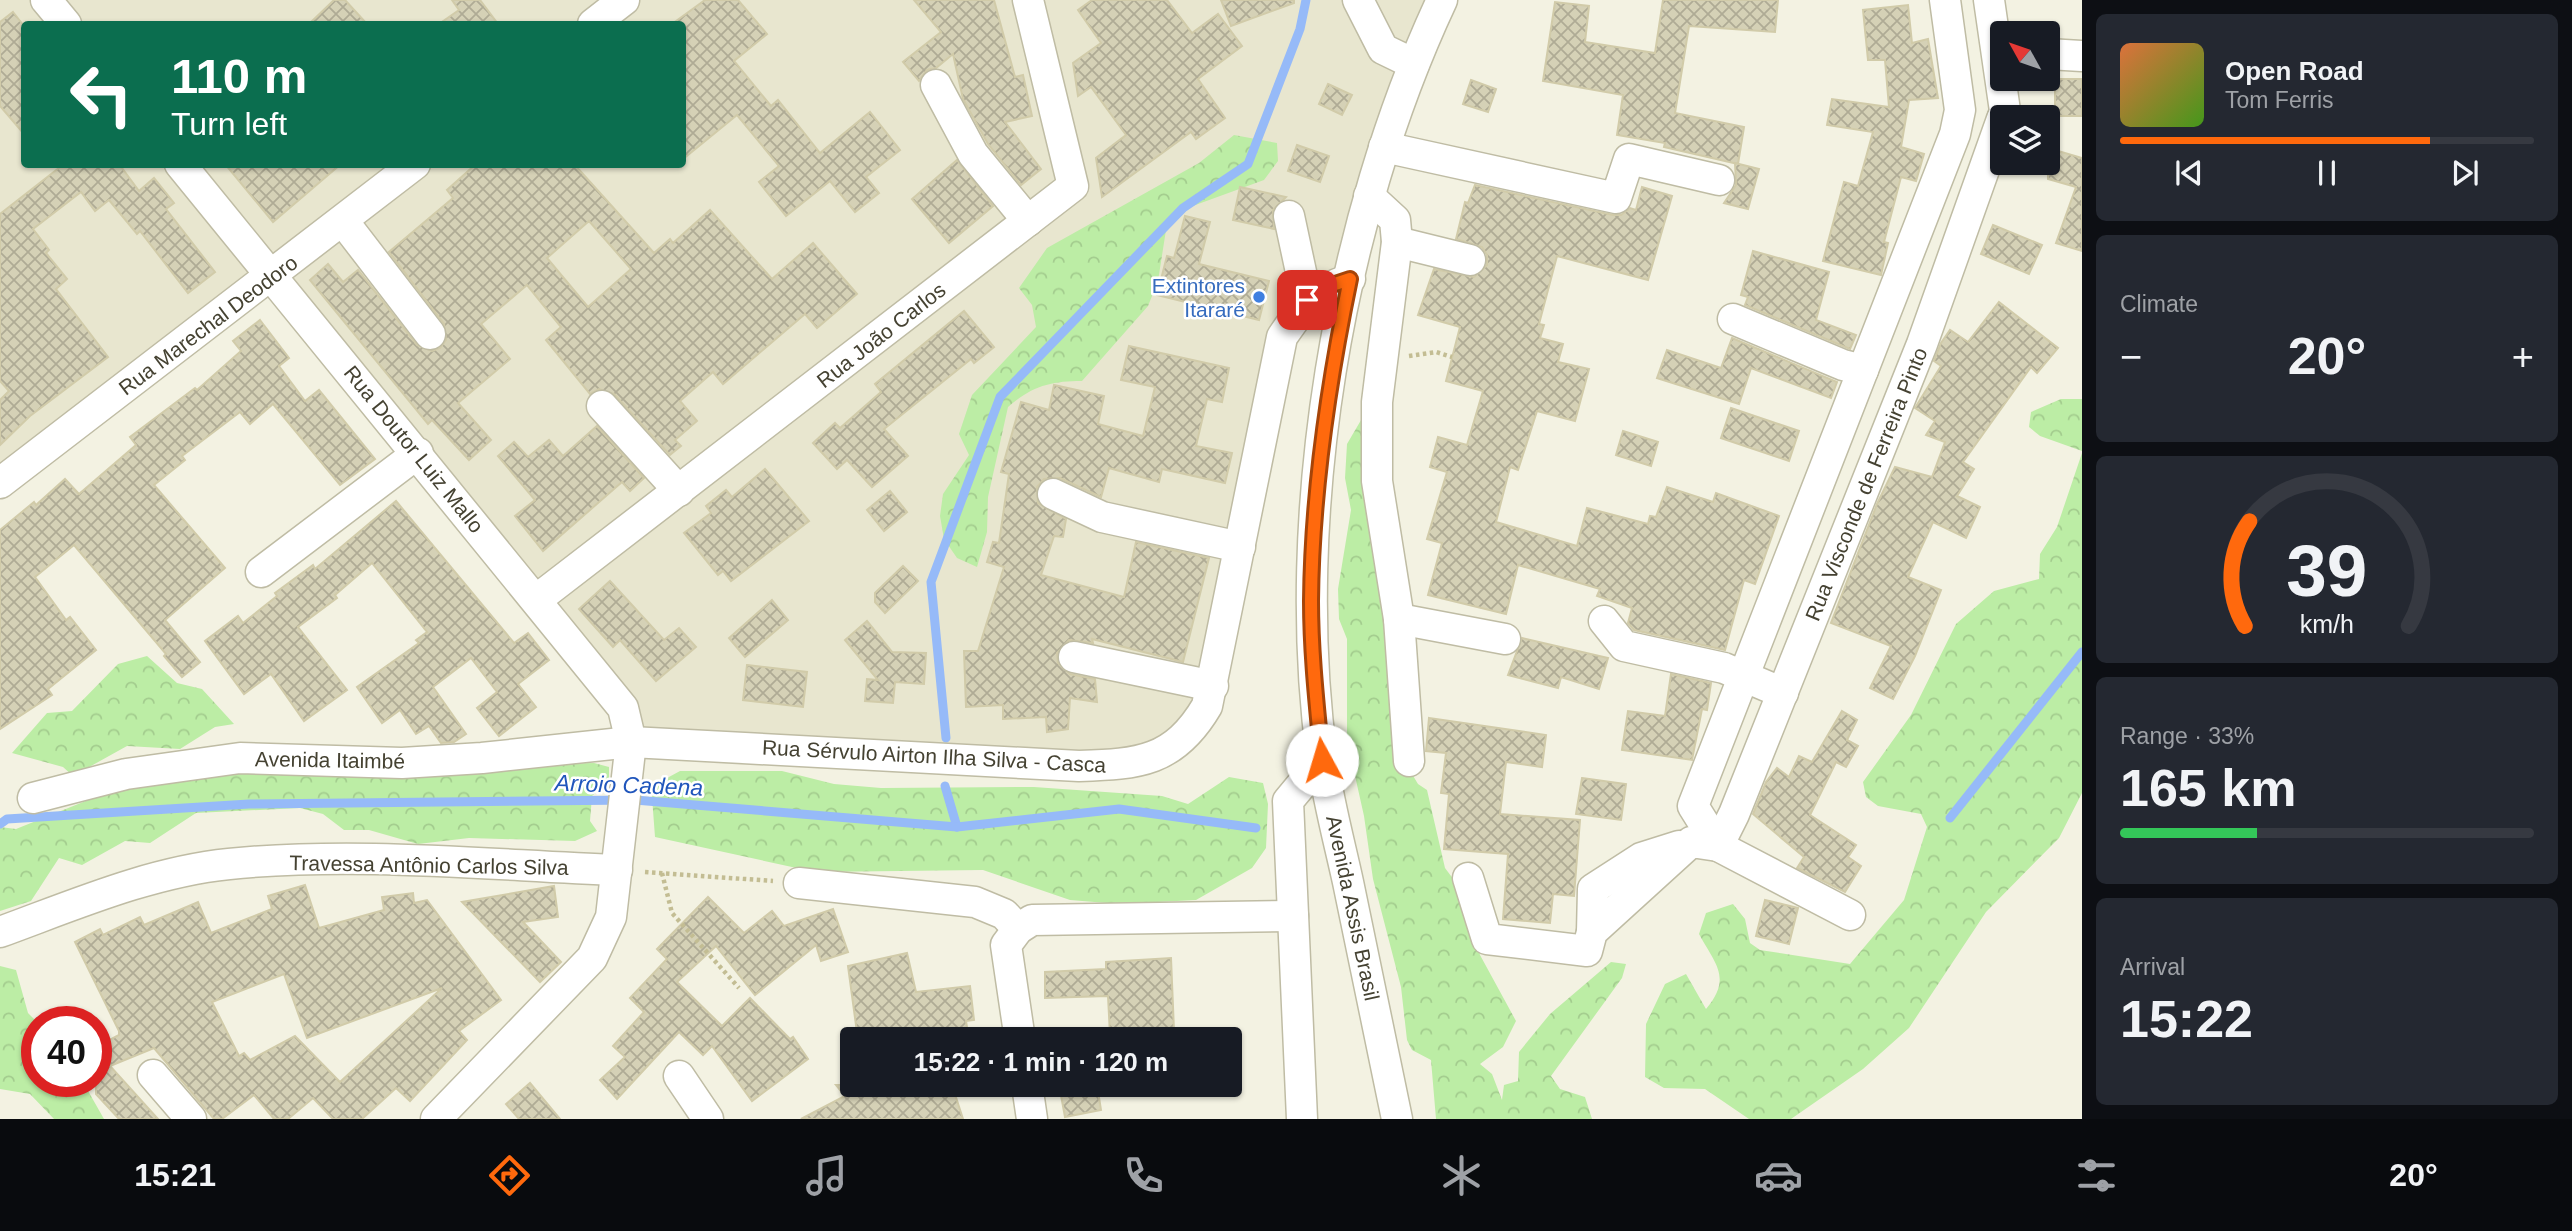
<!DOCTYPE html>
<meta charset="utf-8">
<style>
body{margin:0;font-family:Arial,sans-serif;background:#242831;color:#f1f3f6;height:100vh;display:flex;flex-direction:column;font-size:26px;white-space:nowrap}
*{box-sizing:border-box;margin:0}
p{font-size:23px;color:#9ea1a6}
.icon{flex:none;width:38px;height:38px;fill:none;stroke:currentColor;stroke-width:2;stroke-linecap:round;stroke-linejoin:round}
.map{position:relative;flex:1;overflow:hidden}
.sheet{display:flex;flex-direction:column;gap:14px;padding:14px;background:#0d0f14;width:490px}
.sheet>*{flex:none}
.top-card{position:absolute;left:21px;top:21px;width:665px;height:147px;border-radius:7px;box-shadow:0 2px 5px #0004;background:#0b6e4f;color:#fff;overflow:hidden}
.needle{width:46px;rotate:310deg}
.tools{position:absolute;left:1990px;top:21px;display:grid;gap:14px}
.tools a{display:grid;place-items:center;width:70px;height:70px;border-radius:7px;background:#171b24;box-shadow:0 2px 5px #0004;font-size:35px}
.speed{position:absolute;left:21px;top:1006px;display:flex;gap:14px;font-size:35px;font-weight:700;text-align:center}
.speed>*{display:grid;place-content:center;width:91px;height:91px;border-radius:50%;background:#171b24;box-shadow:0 2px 5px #0004;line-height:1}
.speed .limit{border:10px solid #d22;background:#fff;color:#111}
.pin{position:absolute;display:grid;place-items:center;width:60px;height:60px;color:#fff;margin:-30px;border-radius:14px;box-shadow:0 4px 10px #0006}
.me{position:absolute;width:77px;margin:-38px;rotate:354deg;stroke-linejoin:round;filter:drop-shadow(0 0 5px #0008)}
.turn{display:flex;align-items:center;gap:24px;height:147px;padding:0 35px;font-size:32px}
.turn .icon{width:91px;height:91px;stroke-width:2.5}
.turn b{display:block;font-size:49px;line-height:60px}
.big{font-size:52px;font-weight:800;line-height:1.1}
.sheet .tile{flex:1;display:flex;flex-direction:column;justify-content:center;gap:10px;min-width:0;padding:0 24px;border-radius:10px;background:#242831}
.sheet .dial{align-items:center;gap:0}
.dial svg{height:182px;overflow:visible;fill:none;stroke:#363941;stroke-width:7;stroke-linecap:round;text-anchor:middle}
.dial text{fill:#f1f3f6;stroke:none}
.song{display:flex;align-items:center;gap:21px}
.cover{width:84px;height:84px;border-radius:10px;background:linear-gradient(135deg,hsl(20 70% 55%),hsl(100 70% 35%))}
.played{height:7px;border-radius:4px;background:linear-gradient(90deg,#ff690d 75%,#363941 75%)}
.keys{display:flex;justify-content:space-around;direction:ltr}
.heat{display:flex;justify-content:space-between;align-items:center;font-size:38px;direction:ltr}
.charge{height:10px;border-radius:5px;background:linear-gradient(90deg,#34c759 33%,#363941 0)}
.trip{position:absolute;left:840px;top:1027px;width:402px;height:70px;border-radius:7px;background:#171b24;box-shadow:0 2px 5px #0004;font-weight:800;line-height:70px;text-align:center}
.tab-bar{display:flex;height:112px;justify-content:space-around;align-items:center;background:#090b0e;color:#9ea1a6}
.tab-bar .icon{width:49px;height:49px}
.tab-bar .active{color:#ff690d}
.tab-bar b{font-size:32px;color:#f1f3f6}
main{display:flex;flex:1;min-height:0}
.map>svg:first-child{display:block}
.residential{fill:#e8e6cf;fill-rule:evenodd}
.forest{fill:url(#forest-crowns)}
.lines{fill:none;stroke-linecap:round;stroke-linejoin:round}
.stream{stroke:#96baf8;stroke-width:9}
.building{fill:url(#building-cross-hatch);stroke:#d1cba9;stroke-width:2;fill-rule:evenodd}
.minor-casing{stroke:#bfbca4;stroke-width:33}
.path{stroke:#c3bd93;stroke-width:4.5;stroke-dasharray:3.5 3.5;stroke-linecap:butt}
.minor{stroke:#fff;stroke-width:30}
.route-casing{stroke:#a64408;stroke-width:18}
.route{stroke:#ff690d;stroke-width:12}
.shop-dot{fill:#3f7fe0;stroke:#fff;stroke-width:2.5}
.labels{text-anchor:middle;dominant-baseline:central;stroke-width:5;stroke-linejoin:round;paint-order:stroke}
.shop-label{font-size:21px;fill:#366cbe;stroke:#fff;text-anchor:end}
.street-label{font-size:21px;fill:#454232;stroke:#fff}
.water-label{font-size:23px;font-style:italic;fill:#2056bc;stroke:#fff}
</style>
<main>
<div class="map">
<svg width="2082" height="1119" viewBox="0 0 2082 1119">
<defs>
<pattern id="forest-crowns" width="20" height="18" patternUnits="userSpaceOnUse" patternTransform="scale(1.75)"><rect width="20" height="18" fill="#bceda5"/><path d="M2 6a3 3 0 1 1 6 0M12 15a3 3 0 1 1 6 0" fill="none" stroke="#a3cc8e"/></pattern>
<pattern id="building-cross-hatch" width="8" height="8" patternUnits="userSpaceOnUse" patternTransform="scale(1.75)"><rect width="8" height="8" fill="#d5d1b6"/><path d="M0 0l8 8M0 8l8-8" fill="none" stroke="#afab95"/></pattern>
</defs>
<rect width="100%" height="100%" fill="#f3f2e2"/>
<path class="residential" d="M0,0H1430L1350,279L1282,337L1207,706L1132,764L631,742L272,277L0,483ZM24,24H682V164H24Z"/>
<g class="forest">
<path d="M1234,135L1277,143L1278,161L1264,180L1190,207L1166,230L1158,281L1148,306L1082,381C1051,381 1032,386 1008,407L988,497L987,532L977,567L957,558L944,539L940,516L943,494L969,455L959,434L972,395L1036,327L1032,305L1019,288L1047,248L1199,163Z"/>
<polygon points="2061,399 2082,399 2082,451 2040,436 2029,427 2031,412"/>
<polygon points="1364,415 1403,759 1418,784 1427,790 1445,868 1457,884 1480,955 1516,1021 1503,1047 1480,1064 1492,1074 1502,1100 1504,1085 1518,1081 1519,1052 1550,1014 1611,962 1626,964 1622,978 1551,1076 1560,1089 1585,1097 1592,1119 1436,1119 1431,1060 1412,1050 1407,1040 1401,987 1373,879 1364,816 1347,740 1347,639 1339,619 1338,589 1351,510 1345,478 1347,444"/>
<path d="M2082,453V793L2059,838L1986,912L1909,1028L1863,1069L1791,1119H1749L1705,1089L1664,1088L1645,1077L1646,1024L1665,984L1686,974L1706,1009C1732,978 1716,965 1699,934L1706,913L1733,904L1745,919L1750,943L1760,950L1850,964L1904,900L1927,827L1921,814L1878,806L1866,797L1863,782L1911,715L1956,624L1994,591L2039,579L2040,554L2057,527Z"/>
<polygon points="147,656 177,683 202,689 234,724 215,727 180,749 127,746 73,776 63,767 12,753 47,713 72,711 118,664"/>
<polygon points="594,763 609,767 609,780 592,796 590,821 597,831 575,841 469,838 418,844 369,830 344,830 323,814 300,808 196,813 150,843 125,841 82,865 59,858 31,901 0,911 0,827 16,829 118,788 248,769"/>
<polygon points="680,771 782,771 834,784 881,788 1034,787 1162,796 1188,804 1229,777 1263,783 1268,804 1266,848 1252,868 1196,900 1119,904 1070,900 983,870 815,872 655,837 652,797 656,784"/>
<polygon points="0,966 16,970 28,1013 37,1022 37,1082 83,1082 104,1119 54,1119 30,1094 0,1089"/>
</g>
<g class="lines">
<g class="stream">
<polyline points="946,738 931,582 1000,397 1183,208 1248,164 1300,29 1306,0"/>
<polyline points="945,786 957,827"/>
<polyline points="1950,818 2082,652"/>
<polyline points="0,824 7,819 249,804 635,800 957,827 1119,809 1256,828"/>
</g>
</g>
<g class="building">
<polygon points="334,0 345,0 367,24 309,24"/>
<polygon points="452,0 480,0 498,24 439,24 459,10"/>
<polygon points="705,0 738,0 767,34 734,61 771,106 778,100 820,153 870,112 900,150 866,177 879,193 855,212 830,181 786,216 759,182 779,166 737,115 682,160 682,24 672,24"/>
<polygon points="914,0 994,0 1015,77 1023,75 1032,116 1005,122 1041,169 1021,185 988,144 963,99 953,54 936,68 927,70 919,81 903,62 941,32"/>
<polygon points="1092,0 1167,0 1192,33 1218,14 1242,46 1198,79 1225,118 1196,139 1191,132 1102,197 1096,158 1126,135 1091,87 1078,96 1073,63 1101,43 1078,10"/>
<polygon points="1221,0 1294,0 1294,3 1231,26"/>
<polygon points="1663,0 1778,0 1775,32 1689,26 1675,113 1744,127 1738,164 1664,147 1665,143 1617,135 1623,95 1543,81 1555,2 1589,6 1585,42 1655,53"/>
<polygon points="1908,5 1912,43 1928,39 1938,98 1909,100 1901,147 1924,154 1916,181 1901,177 1884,242 1888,243 1881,275 1823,261 1844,182 1858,186 1873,132 1827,125 1832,99 1889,107 1885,60 1868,60 1863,10"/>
<polygon points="13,12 24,26 24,134 0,106 0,22"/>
<rect x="2055" y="79" width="27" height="37"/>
<polygon points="1471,80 1496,89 1488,112 1463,104"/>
<polygon points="1328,84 1352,95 1342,115 1319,104"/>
<polygon points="1297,145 1329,156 1320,182 1288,171"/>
<polygon points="2048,148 2082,158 2082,251 2056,243 2076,187 2048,179"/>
<polygon points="957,160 993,206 949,243 912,199"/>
<polygon points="1735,163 1759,169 1748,209 1724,203 1736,185"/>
<polygon points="64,164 119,164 139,191 154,178 174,203 166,209 215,272 188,293 140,231 137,234 109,200 95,211 81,192 33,229 49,250 46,253 67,279 56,289 108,357 30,416 0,445 0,400 9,391 0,381 0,214"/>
<polygon points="225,164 341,164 273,222"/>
<path d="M476,164H574L654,253L670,239L673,243L710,210L772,279L813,243L857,294L817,328L805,314L723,384L713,372L680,401L697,421L675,440L681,446L670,455L614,394L599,389L590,394L546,340L561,327L527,285L481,324L510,359L458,403L491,440L469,460L432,420L428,424L310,280L328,264L343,282L358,270L417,345L432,351L440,348L446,340L444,324L389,252L453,198L447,190ZM589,221L631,269L588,307L547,258Z"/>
<polygon points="1475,185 1613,215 1621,215 1630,208 1636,210 1642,187 1672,196 1648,280 1557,256 1539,324 1544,325 1540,338 1563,344 1558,362 1589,369 1575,421 1537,411 1518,470 1510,467 1496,522 1577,546 1587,508 1648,524 1650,516 1656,517 1667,487 1713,502 1716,493 1779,516 1755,584 1744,580 1725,650 1634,630 1628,623 1632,608 1597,596 1600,589 1518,565 1506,614 1428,595 1442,543 1427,539 1447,472 1430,467 1438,437 1467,445 1483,391 1446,381 1460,327 1418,315 1434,269 1474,277 1487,265 1487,255 1482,247 1456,239 1465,202 1468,203"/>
<polygon points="1240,187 1286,197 1273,210 1274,229 1233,220"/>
<polygon points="1185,216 1210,222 1199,264 1269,281 1259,320 1157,295 1167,256 1174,258"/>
<polygon points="1993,225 2042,245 2029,274 1981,254"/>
<polygon points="1753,251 1829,272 1816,320 1856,335 1850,349 1745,305 1748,297 1741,295"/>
<polygon points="1999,302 2058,348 2037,373 2031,367 1963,462 1974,469 1957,496 1980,507 1966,538 1933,522 1908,577 1941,590 1915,656 1893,699 1870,688 1891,646 1831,623 1877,504 1895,467 1932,477 1945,442 1926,435 1935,421 1915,408 1941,366 1934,361 1941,343 1950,330 1968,342"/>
<polygon points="964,311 994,347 974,363 971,359 884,429 908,456 872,487 847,460 837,469 813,443 835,423 840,428 881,392 875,384"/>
<polygon points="260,320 289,358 279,366 305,401 319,390 375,459 340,485 273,404 250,424 240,412 182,456 185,460 154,485 225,568 165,620 200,662 182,677 164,656 166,654 74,545 35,577 66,620 70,617 96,650 48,689 52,695 0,729 0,530 34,502 36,505 65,479 79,494 136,445 130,437 195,388 197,390 241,351 233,341"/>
<polygon points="1732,338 1837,382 1831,398 1751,368 1739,404 1657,378 1667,350 1721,368"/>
<polygon points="1129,346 1229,368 1222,402 1207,399 1196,446 1232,453 1225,483 1162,469 1159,482 1109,468 1101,497 1060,478 1044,479 1037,487 1038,503 1066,519 1063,537 1054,536 1041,575 1124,597 1136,542 1209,558 1183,662 1092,639 1093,643 1069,640 1057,653 1058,663 1070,674 1095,679 1097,702 1070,698 1068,729 1047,732 1046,717 1003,719 1003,705 966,707 964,651 978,651 1004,567 987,562 993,542 999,543 1009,474 1001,472 1021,402 1049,410 1054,385 1104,396 1098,424 1143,436 1155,387 1121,380"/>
<polygon points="1731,408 1799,431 1789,461 1721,438"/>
<polygon points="597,426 644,478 630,491 622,482 543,551 515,516 535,500 498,456 514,442 528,457 549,440 563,456"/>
<polygon points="1623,431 1658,442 1651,466 1616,455"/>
<polygon points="765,469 809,521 731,581 723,571 718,575 684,533 711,513 706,506 726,490 732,497"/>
<polygon points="890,491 907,512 884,531 867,510"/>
<polygon points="396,501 514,643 528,633 549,660 518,684 536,707 499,736 477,708 497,692 471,658 433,687 466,734 454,742 441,743 429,726 416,734 400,710 382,723 357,687 419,643 416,640 427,632 372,563 335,595 337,598 298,627 347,690 304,721 271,674 244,694 205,641 238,616 243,623 277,596 275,593 313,565 315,569"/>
<polygon points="903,566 918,581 885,613 875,602 875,593"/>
<polygon points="610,581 664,640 679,628 696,647 656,681 620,640 613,647 579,609"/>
<polygon points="772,600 788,620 745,657 729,638"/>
<polygon points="867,621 892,652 926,653 924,684 895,682 893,703 865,701 867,679 878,680 845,640"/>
<polygon points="1522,638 1608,658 1599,689 1561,677 1558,688 1508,675"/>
<polygon points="747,665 807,672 803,707 743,700"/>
<polygon points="1671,674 1711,683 1707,710 1702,709 1692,760 1622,750 1628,711 1665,716"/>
<polygon points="1842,711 1857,720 1847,740 1858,746 1846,767 1836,762 1810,815 1856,845 1848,857 1861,866 1845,892 1797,868 1804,857 1753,814 1766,782 1777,768 1789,777 1799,756 1812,762"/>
<polygon points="1429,718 1546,735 1542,767 1506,762 1500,814 1580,820 1574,896 1553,894 1550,923 1503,919 1508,854 1444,849 1449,794 1441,793 1446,753 1426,751"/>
<polygon points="1582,778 1626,784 1621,820 1576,814"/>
<path d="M305,885L319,928L384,910L382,897L413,893L414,903L427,900L501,1000L459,1031L467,1040L410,1101L396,1088L362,1119H333L313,1098L288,1119H274L254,1095L222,1119H214L154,1048L110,1066L158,1119H119L96,1094V1047L119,1035V1031L75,942L100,929L103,935L140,917L144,925L198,902L211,933L272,909L268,896ZM284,974L307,1038L442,988L340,1082L295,1036L250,1060L244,1053L239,1056L212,1002Z"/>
<polygon points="554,886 558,917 523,922 561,962 540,982 462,902"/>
<polygon points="708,897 744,933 772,911 784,926 833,909 848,952 821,961 816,945 755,995 716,946 677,982 722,1026 750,998 790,1039 793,1037 808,1059 752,1101 712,1046 703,1055 679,1032 617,1099 600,1080 625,1057 613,1046 644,1012 630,998 667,959 657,949"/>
<polygon points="1765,900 1798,908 1789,944 1756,936"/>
<polygon points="907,953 916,992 970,986 974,1020 966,1021 969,1040 858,1040 848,966"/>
<polygon points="1171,958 1174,1031 1110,1035 1108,996 1045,998 1045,972 1106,969 1106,962"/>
<polygon points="530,1083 560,1119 519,1119 506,1104"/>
<polygon points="836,1085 952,1085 963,1119 801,1119 845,1096"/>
<polygon points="1088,1085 1097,1085 1101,1110 1065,1117 1060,1090"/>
</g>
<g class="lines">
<defs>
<g id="minor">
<polyline points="46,0 66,24"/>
<polyline points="1358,0 1383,49 1414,64"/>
<polyline points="1989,0 2005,111 2003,117"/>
<polyline points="593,24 624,0"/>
<polyline points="2048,54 2082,56"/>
<polyline points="936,85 973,154 1028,221"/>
<polyline points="1384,147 1616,198 1629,159 1719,180"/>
<polyline points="180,164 623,708 631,742 611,917 592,958 436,1119"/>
<polyline points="1369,196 1395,220 1397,242 1377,402 1377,481 1399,619 1409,761"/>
<polyline points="1289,216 1307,300"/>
<polyline points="343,221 430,334"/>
<polyline points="1397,242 1470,260"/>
<polyline points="1733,319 1843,365 1863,370"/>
<polyline points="602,406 679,491"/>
<polyline points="0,483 415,164"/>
<polyline points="1053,494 1102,517 1240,547"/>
<polyline points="261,572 418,453"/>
<polyline points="536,600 1073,186 1028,0"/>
<polyline points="1399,619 1505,639"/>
<polyline points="1604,621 1624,646 1724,668 1783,693"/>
<polyline points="1074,657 1213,686"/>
<path d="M33,798L126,774L240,758L402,763L482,758L631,742L1079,766C1139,764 1174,762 1207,706L1282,337C1304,305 1312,292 1350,279"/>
<polyline points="1718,846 1693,806 1955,134 1960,110 1945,0"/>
<polyline points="1718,846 1734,814 1922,344 2002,119"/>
<polyline points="1468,878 1487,939 1587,951 1592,932 1691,842 1718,846 1850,915"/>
<polyline points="799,883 975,902 1004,914 1018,929"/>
<path d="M0,932C74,905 150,872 229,864C357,851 489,865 617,870"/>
<polyline points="1592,932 1593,889 1641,858 1679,846"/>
<polyline points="1020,1040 1006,945 1018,929 1032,920 1293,916"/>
<polyline points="153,1075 191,1119"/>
<polyline points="679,1076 708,1119"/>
<polyline points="1027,1085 1032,1119"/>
<polyline points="1302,1119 1288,801 1322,760"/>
<path d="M1397,1119C1381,1040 1365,961 1348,882C1339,841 1328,800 1322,758C1289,516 1338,222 1442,0"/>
</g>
</defs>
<use href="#minor" class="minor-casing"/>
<g class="path">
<polyline points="1409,356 1436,352 1452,357"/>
<polyline points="645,872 773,881"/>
<polyline points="662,873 672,913 739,988"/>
</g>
<use href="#minor" class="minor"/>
</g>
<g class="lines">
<defs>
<path id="route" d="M1307,300L1329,286L1350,279C1328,385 1312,493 1311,601C1311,654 1317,707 1322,760"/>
</defs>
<use href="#route" class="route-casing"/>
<use href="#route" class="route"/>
</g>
<circle class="shop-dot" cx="1259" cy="297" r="7"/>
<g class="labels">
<g class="shop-label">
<text x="1245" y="285">Extintores<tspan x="1245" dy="24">Itararé</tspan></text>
</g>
<g class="street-label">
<text transform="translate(208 325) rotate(-37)">Rua Marechal Deodoro</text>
<text transform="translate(881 335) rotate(-38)">Rua João Carlos</text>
<text transform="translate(414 449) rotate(51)">Rua Doutor Luiz Mallo</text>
<text transform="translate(1866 484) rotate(-68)">Rua Visconde de Ferreira Pinto</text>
<text transform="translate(934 756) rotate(3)">Rua Sérvulo Airton Ilha Silva - Casca</text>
<text transform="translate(330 760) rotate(1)">Avenida Itaimbé</text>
<text transform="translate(429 865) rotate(1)">Travessa Antônio Carlos Silva</text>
<text transform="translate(1353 908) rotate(78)">Avenida Assis Brasil</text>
</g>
<g class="water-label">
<text transform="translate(629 785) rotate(2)">Arroio Cadena</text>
</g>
</g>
</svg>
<div class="tools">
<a><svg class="needle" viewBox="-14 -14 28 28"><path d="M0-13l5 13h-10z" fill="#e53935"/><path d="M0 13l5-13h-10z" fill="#9ea1a6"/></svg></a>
<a><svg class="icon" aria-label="layers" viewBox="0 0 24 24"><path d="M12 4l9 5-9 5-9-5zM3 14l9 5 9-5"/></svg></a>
</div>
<div class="speed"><div class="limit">40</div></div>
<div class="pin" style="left:1307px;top:300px;background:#d93025"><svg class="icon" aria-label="arrive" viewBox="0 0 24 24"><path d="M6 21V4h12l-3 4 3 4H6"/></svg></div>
<svg class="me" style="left:1322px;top:760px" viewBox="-20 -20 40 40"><circle r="19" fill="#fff"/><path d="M0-13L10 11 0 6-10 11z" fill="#ff690d"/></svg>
<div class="trip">15:22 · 1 min · 120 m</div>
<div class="top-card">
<div class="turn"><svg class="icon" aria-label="left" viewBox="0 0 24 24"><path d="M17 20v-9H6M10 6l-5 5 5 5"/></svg><div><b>110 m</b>Turn left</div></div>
</div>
</div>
<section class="sheet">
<div class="tile">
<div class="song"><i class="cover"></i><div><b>Open Road</b><p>Tom Ferris</p></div></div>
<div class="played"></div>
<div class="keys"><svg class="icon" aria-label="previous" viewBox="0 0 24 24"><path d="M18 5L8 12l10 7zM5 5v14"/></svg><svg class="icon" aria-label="pause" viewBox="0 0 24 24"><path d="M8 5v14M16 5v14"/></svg><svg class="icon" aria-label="next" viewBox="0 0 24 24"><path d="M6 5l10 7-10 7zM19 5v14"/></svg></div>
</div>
<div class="tile"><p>Climate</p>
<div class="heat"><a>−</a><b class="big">20°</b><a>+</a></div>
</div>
<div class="tile dial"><svg viewBox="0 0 100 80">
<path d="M14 69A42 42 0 1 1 86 69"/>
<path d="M14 69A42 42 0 0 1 16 23" stroke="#ff690d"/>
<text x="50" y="56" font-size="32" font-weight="700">39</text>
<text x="50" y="72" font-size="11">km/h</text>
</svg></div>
<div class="tile"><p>Range · 33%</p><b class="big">165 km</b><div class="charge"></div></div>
<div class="tile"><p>Arrival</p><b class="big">15:22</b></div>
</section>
</main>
<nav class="tab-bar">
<b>15:21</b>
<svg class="icon active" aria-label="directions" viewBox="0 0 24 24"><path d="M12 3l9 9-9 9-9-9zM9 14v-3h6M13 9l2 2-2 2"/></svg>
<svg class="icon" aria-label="music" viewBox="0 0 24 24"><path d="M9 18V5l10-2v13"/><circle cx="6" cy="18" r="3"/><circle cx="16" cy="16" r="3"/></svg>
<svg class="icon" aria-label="phone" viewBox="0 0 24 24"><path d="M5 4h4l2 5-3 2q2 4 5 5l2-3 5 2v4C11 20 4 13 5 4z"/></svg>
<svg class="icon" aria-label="climate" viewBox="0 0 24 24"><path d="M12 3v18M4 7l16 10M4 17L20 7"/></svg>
<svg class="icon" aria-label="car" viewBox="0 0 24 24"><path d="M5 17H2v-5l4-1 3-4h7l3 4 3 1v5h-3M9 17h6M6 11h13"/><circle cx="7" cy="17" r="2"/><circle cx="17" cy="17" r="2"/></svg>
<svg class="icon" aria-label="filters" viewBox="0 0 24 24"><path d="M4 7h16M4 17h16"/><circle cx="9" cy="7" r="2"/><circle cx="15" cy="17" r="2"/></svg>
<b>20°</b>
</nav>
